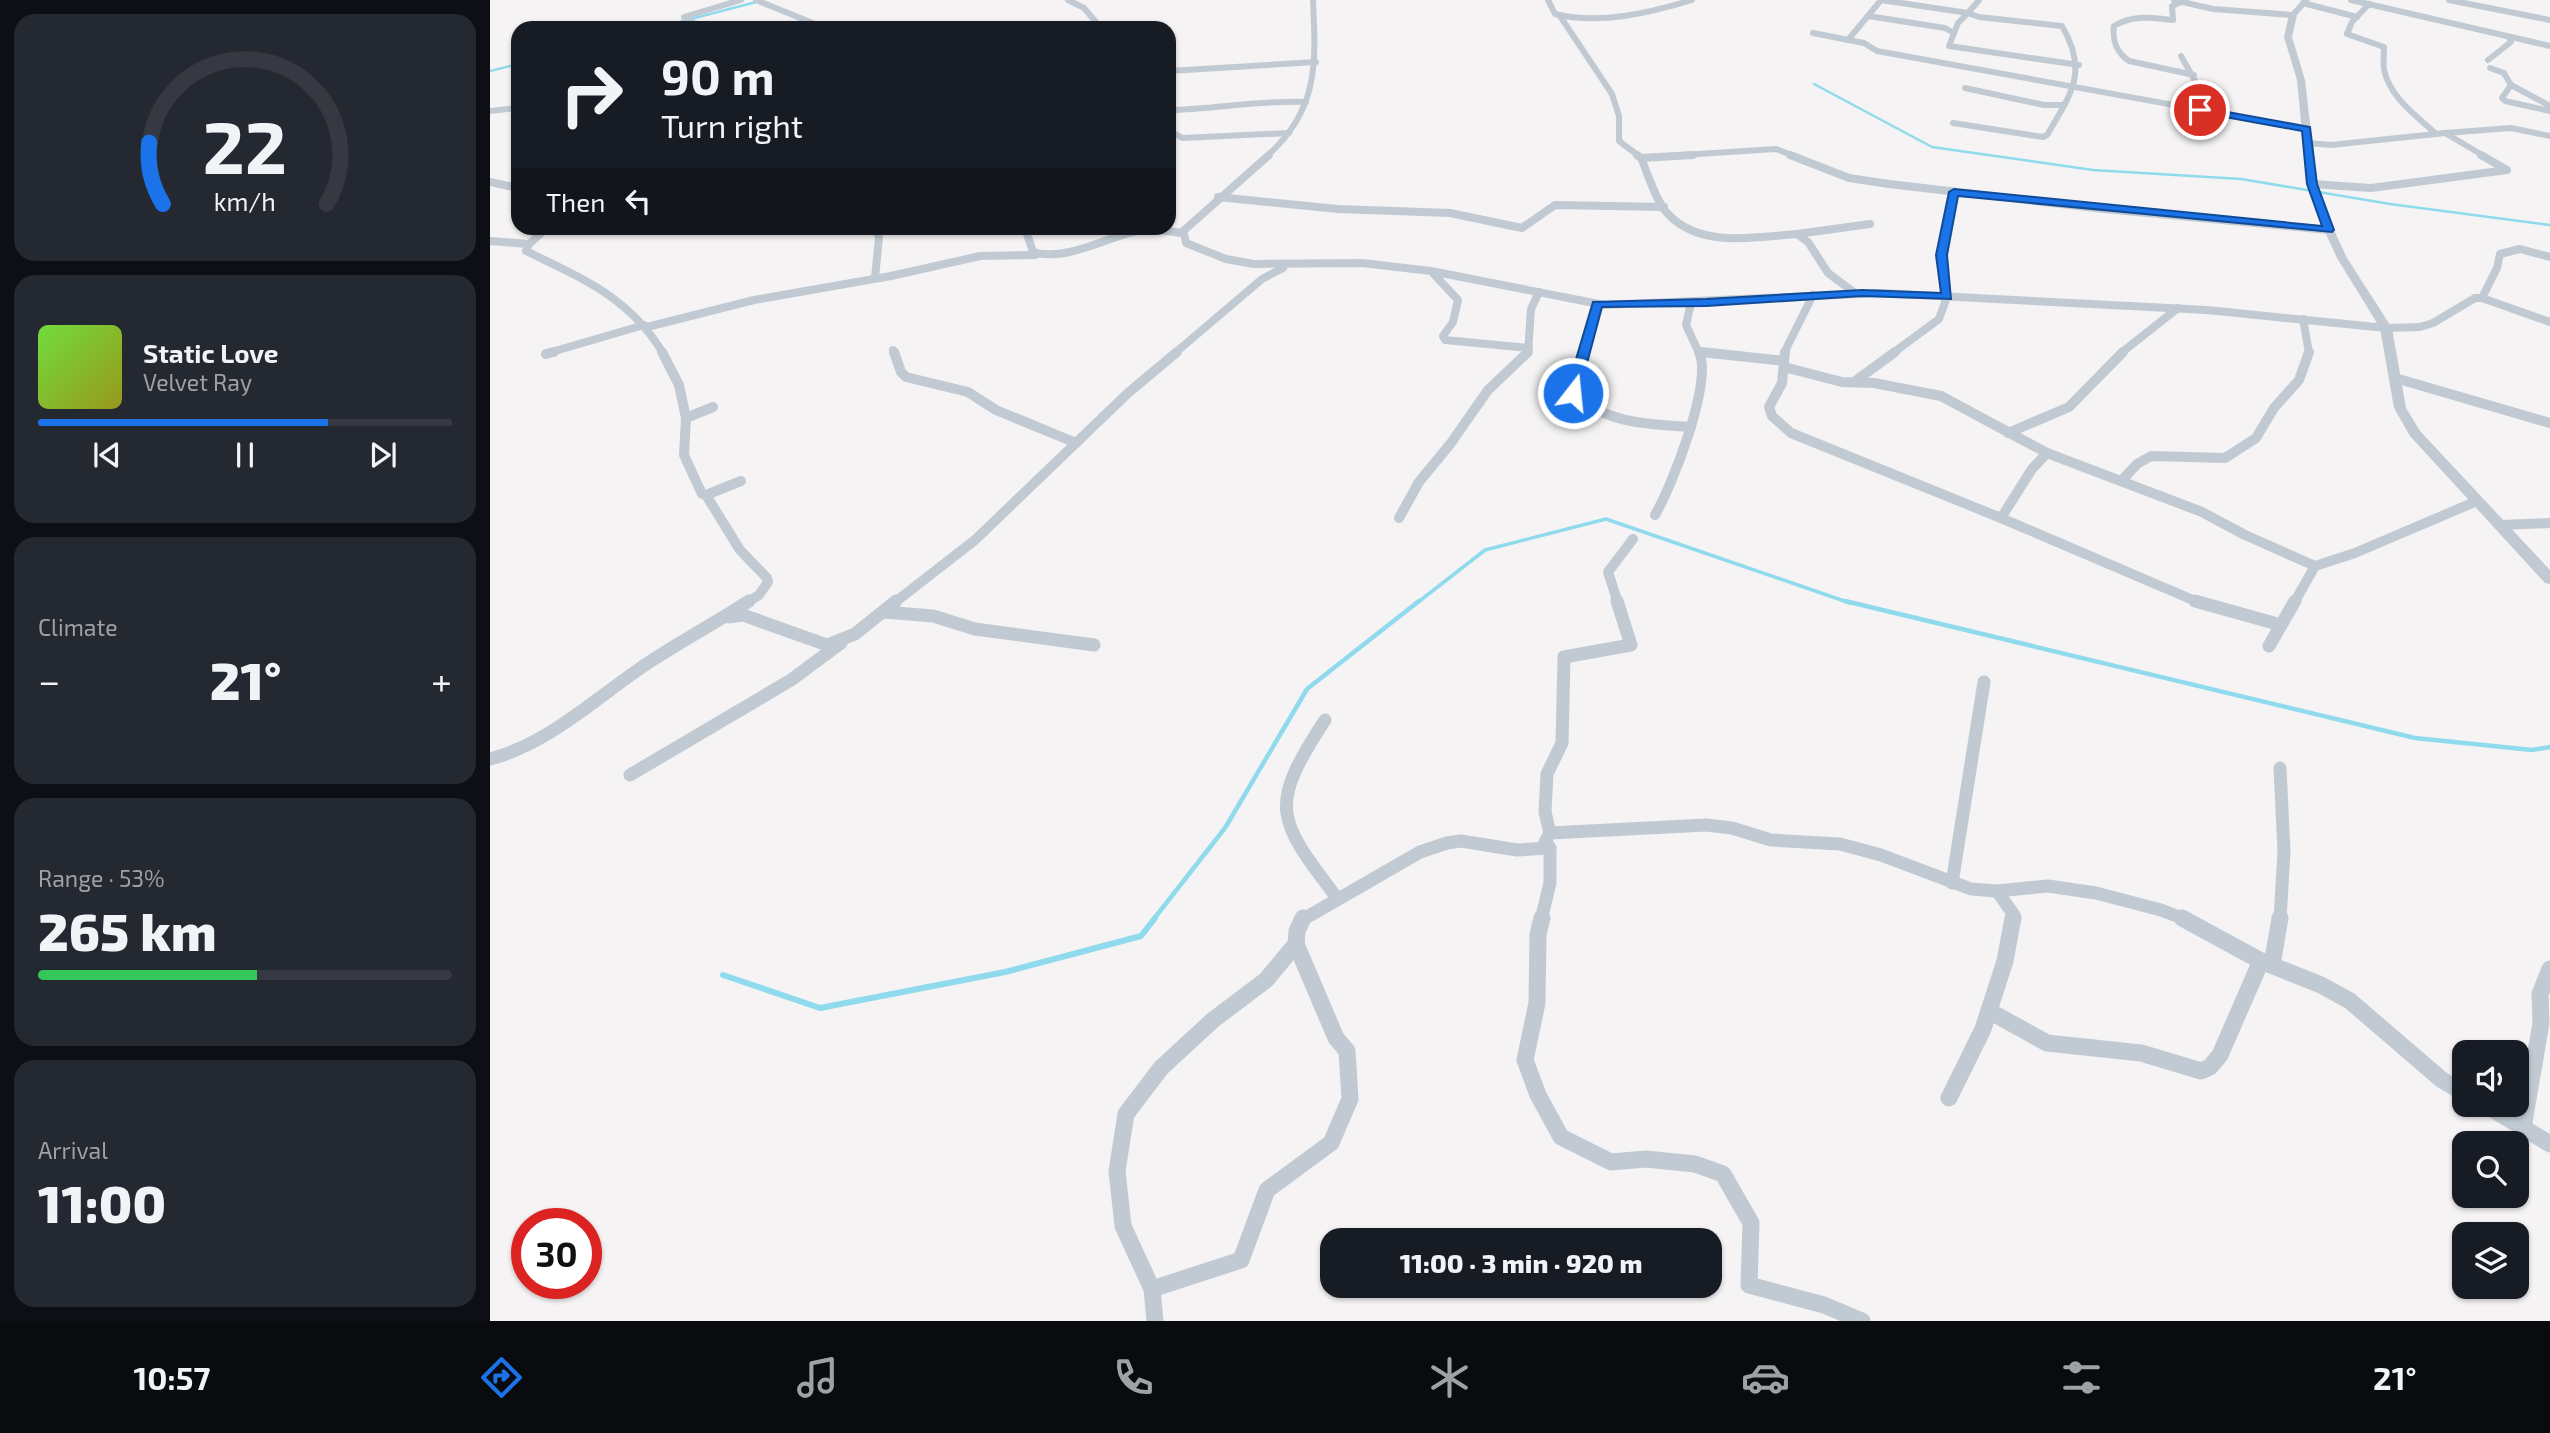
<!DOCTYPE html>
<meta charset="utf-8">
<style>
body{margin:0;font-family:"Exo 2",sans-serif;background:#242831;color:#f1f3f6;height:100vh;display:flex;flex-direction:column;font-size:26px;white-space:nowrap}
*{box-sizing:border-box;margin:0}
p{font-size:23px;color:#9ea1a6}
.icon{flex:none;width:38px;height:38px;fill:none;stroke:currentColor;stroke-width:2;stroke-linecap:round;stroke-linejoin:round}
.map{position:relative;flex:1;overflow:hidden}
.sheet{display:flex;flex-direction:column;gap:14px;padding:14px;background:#0d0f14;width:490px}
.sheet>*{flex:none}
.banner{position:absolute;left:21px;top:21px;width:665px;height:214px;border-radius:21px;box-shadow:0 2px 5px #0004;background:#171b24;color:#f1f3f6;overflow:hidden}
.tools{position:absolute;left:1962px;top:1040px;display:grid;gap:14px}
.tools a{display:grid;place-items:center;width:77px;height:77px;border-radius:14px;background:#171b24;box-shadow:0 2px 5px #0004;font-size:35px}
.speed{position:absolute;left:21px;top:1208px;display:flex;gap:14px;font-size:35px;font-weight:700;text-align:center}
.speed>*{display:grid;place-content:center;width:91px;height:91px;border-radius:50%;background:#171b24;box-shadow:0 2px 5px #0004;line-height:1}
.speed .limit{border:10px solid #d22;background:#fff;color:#111}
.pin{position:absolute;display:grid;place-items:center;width:60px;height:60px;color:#fff;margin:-30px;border:4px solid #fff;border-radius:50%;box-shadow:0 2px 7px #0007}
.me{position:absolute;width:77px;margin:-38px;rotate:16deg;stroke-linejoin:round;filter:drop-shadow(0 0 5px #0008)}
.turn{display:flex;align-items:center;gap:24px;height:147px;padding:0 35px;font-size:32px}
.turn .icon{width:91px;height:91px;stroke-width:2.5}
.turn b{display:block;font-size:49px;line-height:60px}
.then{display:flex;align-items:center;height:66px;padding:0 35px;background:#0003;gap:14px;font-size:26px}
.big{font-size:52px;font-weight:800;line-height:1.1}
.sheet .widget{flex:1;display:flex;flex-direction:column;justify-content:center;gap:10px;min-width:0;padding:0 24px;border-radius:21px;background:#242831}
.sheet .dial{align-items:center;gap:0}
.dial svg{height:182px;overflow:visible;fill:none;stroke:#363941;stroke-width:7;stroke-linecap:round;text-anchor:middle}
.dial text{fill:#f1f3f6;stroke:none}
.song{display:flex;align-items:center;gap:21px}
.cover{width:84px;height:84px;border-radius:10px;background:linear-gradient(135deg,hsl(100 70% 55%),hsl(60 70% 35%))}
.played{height:7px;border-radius:4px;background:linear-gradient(90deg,#1a73e8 70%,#363941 70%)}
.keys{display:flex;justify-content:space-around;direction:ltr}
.heat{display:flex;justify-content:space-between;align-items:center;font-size:38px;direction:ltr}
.charge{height:10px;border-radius:5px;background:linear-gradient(90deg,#34c759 53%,#363941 0)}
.trip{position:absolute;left:830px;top:1228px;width:402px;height:70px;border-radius:21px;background:#171b24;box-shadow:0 2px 5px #0004;font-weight:800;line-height:70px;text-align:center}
.menu{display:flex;height:112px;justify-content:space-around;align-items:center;background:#090b0e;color:#9ea1a6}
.menu .icon{width:49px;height:49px}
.menu .selected{color:#1a73e8}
.menu b{font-size:32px;color:#f1f3f6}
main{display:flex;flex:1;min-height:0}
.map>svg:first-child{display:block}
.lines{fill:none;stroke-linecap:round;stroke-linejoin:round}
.stream-far3{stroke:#90daee;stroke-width:2.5}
.stream-far2{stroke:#90daee;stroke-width:3.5}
.stream-far1{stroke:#90daee;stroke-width:4.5}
.stream{stroke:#90daee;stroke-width:6}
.minor-far4{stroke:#c1cad2;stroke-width:6}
.minor-far3{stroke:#c1cad2;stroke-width:8}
.minor-far2{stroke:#c1cad2;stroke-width:10}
.minor-far1{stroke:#c1cad2;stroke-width:13}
.minor{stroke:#c1cad2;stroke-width:17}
.tertiary{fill:#c1cad2;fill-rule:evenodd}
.route{fill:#1a73e8;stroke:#114b97;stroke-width:2}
</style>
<main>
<section class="sheet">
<div class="widget dial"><svg viewBox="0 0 100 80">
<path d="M14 69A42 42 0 1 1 86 69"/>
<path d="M14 69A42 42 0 0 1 8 42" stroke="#1a73e8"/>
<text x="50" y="56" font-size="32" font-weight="700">22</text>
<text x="50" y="72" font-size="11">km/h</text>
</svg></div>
<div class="widget">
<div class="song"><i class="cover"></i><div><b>Static Love</b><p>Velvet Ray</p></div></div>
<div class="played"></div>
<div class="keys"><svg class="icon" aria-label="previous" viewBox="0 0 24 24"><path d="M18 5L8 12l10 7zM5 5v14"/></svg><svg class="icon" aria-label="pause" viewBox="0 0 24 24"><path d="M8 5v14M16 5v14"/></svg><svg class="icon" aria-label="next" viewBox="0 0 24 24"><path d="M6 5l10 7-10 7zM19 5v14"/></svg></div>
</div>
<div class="widget"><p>Climate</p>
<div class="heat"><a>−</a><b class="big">21°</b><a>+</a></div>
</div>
<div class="widget"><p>Range · 53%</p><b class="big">265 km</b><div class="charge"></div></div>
<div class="widget"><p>Arrival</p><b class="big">11:00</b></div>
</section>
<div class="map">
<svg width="2060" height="1321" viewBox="0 0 2060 1321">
<rect width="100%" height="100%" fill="#f5f3f3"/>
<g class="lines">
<g class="stream-far3">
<polyline points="166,28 270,1"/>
<polyline points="0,71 28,64"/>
<polyline points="1324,84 1442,147 1603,170 1751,179 1900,204 2060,225"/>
</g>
<polyline class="stream-far2" points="927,603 995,550 1116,519 1360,603"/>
<g class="stream-far1">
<polyline points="1355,601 1925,738 2042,750 2060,747"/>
<polyline points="663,920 735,828 817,689 929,601"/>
</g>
<polyline class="stream" points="233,975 330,1008 515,972 651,936 665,918"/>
<g class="minor-far4">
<polyline points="266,0 335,28"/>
<polyline points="578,0 594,8 611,28"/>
<path d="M1058,0L1065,14C1109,25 1160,13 1202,0"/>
<polyline points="1684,0 1723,9 1803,15"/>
<polyline points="1861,0 2060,46"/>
<polyline points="1959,0 2060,20"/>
<path d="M1689,3L1682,6L1683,20C1662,18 1643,14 1624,26C1622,40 1627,53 1639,61L1704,75"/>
<polyline points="1813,3 1867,17"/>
<path d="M1879,4L1862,22L1857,34L1894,47C1894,54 1893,62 1894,69C1899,97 1927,116 1946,134"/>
<polyline points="1070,16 1122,94 1129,116 1129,141 1149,156"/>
<polyline points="1378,16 1455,28 1464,33"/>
<polyline points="212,28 194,17 251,0"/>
<polyline points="1323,33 1374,43 1387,51 1816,129"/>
<polyline points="1358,40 1391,0 1478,13 1468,23 1459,46 1589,65"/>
<polyline points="1691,56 1713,95 1711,110"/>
<polyline points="1998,60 2021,42 2019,37"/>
<polyline points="2000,68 2014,73 2021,85 2060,106"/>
<polyline points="679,71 826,62"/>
<polyline points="2021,85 2012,98 2015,101 2060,111"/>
<polyline points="1475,88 1554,105 1572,105"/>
<path d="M679,110C725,109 770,100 816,102"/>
<polyline points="0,111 28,108"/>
<path d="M1463,123L1553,137L1557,135C1581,94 1599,72 1572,26L1489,17L1478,13L1489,0"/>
<polyline points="679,130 692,138 799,133"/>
<polyline points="1955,133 2021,128 2060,136"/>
<polyline points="1818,143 1841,145 1955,133 1994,156"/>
<path d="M777,156C829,110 826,63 823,0"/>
<polyline points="1177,156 1286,149 1304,156"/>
</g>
<g class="minor-far3">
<polyline points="779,155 691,233 694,234 696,243 736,259 764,264 872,263 941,271 1114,305 1390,293 1717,310 1896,328 1930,327 1943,323 1985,298 1992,298 2060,322"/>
<path d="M1147,155L1151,158C1158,174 1165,199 1177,213C1210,249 1264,237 1307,234L1318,242L1338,273L1365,293"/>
<polyline points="1300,155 1359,178 1399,184 1614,209 1839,230"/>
<polyline points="1151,158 1203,155"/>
<polyline points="0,182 28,188"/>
<polyline points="1822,184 1881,188 2017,170 1991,155"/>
<polyline points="728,197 848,209 960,213 1032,228 1065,205 1174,207"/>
<path d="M57,228L39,244L36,251C93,279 139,297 173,353"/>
<polyline points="385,228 389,237 385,278"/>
<path d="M535,228L543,252C575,262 615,238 646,231C662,228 676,231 691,233"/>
<polyline points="1307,234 1380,224"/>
<polyline points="0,241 39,244"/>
<polyline points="941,271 968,300 963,322 953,336 955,340 1039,348"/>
<polyline points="1992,298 2007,268 2010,254 2030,249 2060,257"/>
<polyline points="1201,303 1196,325 1209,353"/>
<polyline points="1813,319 1819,353"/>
<polyline points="157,327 264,300 401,276 490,256 545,255"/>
<polyline points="403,350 404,353"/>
<polyline points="1211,352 1224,353"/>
<polyline points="58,353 154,325"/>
<polyline points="685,353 772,279 793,268"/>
<polyline points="1038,353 1041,309 1049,292"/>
<polyline points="1094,353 1107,304"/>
<polyline points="1294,353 1323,295"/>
<polyline points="1403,353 1449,319 1457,297 1452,255 1464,192"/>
<polyline points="1631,353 1688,308"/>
</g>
<g class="minor-far2">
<polyline points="172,352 189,385 196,418 194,455 212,494 216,495 250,550 277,578 278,582 269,595 256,603"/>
<polyline points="404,352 411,372 416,377 478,392 506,410 586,443"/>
<path d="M1094,352L1083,393C1116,424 1158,424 1201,427"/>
<polyline points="1211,352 1294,361"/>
<polyline points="1295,352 1292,383 1279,407 1282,416 1301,433 1511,518 1710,603"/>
<polyline points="56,354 64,352"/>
<polyline points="1294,367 1352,382 1384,383 1451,396 1557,453 1712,512 1755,535 1825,566 1865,553 1987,501"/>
<polyline points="1905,378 2060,423"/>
<polyline points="1364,382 1405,352"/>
<polyline points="196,418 223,407"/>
<polyline points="1518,433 1579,407 1633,352"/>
<polyline points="1633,479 1647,464 1661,456 1735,458 1766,438 1784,408 1809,380 1819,352"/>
<polyline points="216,495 251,481"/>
<path d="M1165,515C1182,486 1223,382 1209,352"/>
<polyline points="909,518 929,482 961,443 998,390 1038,352"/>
<polyline points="1511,518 1542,469 1557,453"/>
<polyline points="2011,525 2060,523"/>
<polyline points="404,603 485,540 638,393 687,352"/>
<polyline points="1128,603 1118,572 1143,539"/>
<polyline points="1804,603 1825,566"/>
</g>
<g class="minor-far1">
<polyline points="1705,601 1791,625"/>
<polyline points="394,612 443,616 485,629 604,645"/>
<polyline points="239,617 253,615 337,645 365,634 406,601"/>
<polyline points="1779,646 1805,601"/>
<path d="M835,720C778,807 786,818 847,898"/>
<path d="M0,759C57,744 104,700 152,667C187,643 224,624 259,601"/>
<polyline points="140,775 301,680 351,643"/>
<polyline points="1060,833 1055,812 1057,774 1072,743 1074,657 1141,645 1127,601"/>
<polyline points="1462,883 1494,682"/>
<polyline points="1507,891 1524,915 1523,920"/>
<polyline points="812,920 930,852 957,843 971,841 1027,850 1060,848 1055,842 1060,833 1216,825 1242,828 1281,840 1350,844 1391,855 1481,889 1507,891 1558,886 1606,893 1671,910 1697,920"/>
<polyline points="1051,920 1060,883 1060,848"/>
<polyline points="1790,920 1794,851 1790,768"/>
</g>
<g class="minor">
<polyline points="1052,918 1048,934 1047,1003 1035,1060 1048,1095 1071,1137 1121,1162 1156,1159 1205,1164 1233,1174 1261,1223 1259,1285 1334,1305 1372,1321"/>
<polyline points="1692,918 1771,961 1831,985 1860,1001 1952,1080 1974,1093"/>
<polyline points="1782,965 1790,918"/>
<polyline points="1499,1011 1557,1043 1651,1053 1711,1071 1720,1067 1730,1055 1771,961"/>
<polyline points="1459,1098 1493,1029 1515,961 1523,918"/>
<polyline points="1994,1104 2060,1144"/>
<polyline points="2033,1128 2051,1023 2050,994 2060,969"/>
<polyline points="662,1289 633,1226 627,1171 636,1114 671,1068 723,1020 776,980 806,944"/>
<polyline points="665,1321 662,1289 751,1260 777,1190 841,1143 860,1099 857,1051 846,1038 806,944 807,931 813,918"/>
</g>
<polygon class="tertiary" points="1812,0 1820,0 1807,15 1802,37 1815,80 1827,184 1838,217 1857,258 1902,328 1916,408 1930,431 2060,570 2060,584 2055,583 1920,436 1904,408 1890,328 1847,258 1828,217 1817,184 1807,80 1794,37 1799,15"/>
</g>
<polygon class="route" points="1710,107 1820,127 1827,184 1844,230 1842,232 1468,196 1457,255 1461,299 1372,296 1216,306 1112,307 1089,393 1083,396 1076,393 1103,302 1216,299 1372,290 1451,293 1446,255 1459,192 1464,189 1832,226 1817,184 1812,131 1707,112 1707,108"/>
</svg>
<div class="tools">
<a><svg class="icon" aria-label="sound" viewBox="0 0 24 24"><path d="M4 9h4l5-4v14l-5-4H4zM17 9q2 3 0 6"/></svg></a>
<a><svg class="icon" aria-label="search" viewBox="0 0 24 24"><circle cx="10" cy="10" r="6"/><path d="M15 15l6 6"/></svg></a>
<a><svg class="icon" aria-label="layers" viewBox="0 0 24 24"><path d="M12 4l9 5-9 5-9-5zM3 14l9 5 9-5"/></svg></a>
</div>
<div class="speed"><div class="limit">30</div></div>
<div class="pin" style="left:1710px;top:110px;background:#d93025"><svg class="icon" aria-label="arrive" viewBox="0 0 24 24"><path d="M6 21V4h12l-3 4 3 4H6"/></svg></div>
<svg class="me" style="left:1083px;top:393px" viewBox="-20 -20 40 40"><circle r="17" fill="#1a73e8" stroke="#fff" stroke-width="3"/><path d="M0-11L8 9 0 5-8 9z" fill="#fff"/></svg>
<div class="trip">11:00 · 3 min · 920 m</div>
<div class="banner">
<div class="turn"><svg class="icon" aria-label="right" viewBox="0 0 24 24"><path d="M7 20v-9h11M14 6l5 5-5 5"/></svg><div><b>90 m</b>Turn right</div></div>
<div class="then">Then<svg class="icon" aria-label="left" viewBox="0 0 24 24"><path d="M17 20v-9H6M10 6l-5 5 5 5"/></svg></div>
</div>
</div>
</main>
<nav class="menu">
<b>10:57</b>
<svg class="icon selected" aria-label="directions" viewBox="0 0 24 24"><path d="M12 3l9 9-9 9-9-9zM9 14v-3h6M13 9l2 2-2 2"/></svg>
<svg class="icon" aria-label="music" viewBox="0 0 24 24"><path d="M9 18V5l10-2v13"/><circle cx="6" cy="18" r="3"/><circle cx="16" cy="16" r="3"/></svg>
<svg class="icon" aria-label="phone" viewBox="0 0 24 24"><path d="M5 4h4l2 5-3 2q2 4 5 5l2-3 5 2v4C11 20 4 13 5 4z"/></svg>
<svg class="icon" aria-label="climate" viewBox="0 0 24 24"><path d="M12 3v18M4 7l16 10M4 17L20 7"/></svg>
<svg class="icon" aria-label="car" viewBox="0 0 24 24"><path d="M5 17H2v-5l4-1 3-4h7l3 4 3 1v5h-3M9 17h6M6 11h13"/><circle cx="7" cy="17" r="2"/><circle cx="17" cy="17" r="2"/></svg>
<svg class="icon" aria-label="filters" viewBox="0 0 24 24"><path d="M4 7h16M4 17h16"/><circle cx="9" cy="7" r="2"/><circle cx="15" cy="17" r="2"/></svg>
<b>21°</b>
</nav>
